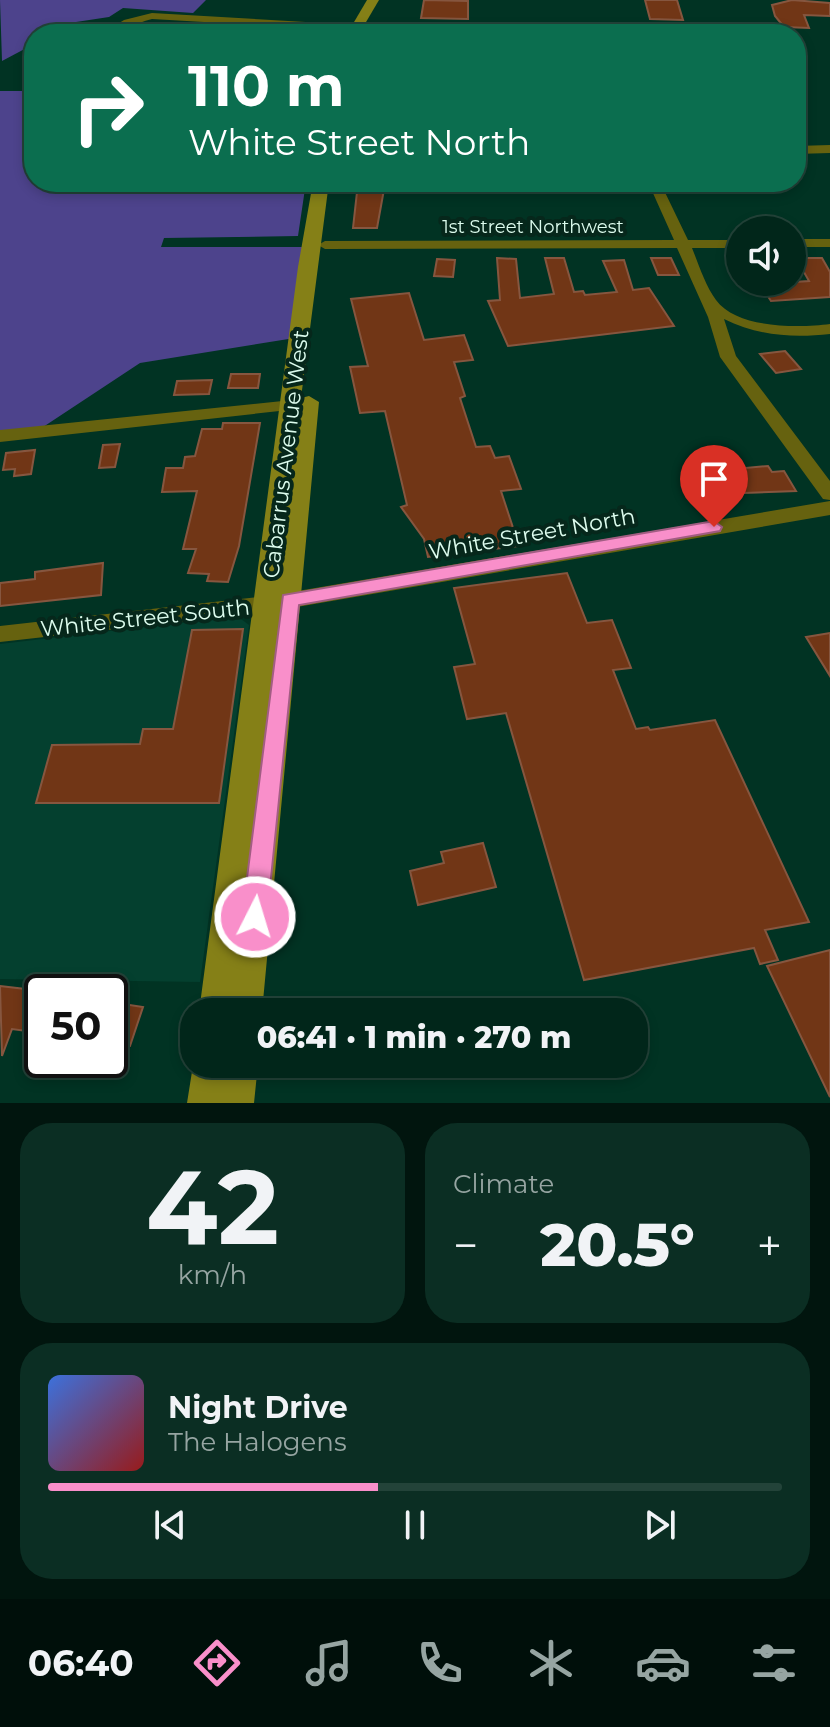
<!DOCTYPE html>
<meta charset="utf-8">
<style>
body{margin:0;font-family:Montserrat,sans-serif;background:#0b2e23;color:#f1f3f6;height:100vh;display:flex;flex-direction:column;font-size:30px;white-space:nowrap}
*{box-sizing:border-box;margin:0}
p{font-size:26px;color:#96a5a2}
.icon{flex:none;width:44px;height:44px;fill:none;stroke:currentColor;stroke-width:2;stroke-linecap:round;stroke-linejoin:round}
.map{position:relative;height:1103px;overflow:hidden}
.drawer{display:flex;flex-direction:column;gap:20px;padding:20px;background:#01150e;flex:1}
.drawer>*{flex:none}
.banner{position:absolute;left:24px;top:24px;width:782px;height:168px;border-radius:32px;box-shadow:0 4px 12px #0003,0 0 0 2px #234339;background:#0b6e4f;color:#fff;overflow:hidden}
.fabs{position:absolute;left:726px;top:216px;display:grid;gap:16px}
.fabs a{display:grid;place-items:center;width:80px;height:80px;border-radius:50%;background:#01261a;box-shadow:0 4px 12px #0003,0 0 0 2px #234339;font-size:40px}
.speed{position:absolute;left:24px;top:974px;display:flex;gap:16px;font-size:40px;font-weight:700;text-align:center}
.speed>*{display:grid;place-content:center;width:104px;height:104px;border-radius:50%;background:#01261a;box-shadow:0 4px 12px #0003,0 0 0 2px #234339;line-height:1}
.speed .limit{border:4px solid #111;border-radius:12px;background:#fff;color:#111}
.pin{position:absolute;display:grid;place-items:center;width:68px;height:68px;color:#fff;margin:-82px -34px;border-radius:50% 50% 50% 0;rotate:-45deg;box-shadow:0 0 8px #0007}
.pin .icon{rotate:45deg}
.me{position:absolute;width:88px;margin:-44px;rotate:5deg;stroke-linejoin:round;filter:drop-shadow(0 0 6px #0008)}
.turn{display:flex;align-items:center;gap:28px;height:168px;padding:0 32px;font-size:36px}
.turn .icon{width:104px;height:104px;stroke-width:2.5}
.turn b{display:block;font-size:56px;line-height:68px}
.big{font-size:60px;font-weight:800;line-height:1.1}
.drawer .tile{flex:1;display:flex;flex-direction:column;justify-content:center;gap:12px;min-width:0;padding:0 28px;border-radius:32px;background:#0b2e23}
.drawer .dial{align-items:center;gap:0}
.dial b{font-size:104px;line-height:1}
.song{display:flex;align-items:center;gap:24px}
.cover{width:96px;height:96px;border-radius:12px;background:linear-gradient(135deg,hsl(220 70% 55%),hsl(0 70% 35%))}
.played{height:8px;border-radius:4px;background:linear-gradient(90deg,#f98fca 45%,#234339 45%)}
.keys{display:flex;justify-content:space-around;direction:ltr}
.heat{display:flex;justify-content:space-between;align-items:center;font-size:44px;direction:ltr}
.drawer .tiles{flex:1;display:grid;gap:20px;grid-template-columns:1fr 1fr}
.tile:last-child{grid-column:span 2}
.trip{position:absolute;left:180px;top:998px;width:468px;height:80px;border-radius:32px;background:#01261a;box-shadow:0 4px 12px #0003,0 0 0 2px #234339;font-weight:800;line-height:80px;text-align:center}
.tab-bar{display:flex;height:128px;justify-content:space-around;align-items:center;background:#000f0a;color:#96a5a2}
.tab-bar .icon{width:56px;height:56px}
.tab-bar .current{color:#f98fca}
.tab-bar b{font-size:36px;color:#f1f3f6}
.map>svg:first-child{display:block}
.built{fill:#04402f}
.green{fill:#4d438c}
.building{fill:#713616;stroke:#86563f;stroke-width:2}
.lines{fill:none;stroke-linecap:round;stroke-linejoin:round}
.street{fill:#66620f;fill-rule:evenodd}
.secondary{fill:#858017;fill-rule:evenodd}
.route{fill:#f98fca;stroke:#a25d83;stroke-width:2}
.labels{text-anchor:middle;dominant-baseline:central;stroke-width:8;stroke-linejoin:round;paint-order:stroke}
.far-street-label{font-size:18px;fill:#ddfcee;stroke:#06271b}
.street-label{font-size:22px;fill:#ddfcee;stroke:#06271b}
</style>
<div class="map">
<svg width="830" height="1103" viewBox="0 0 830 1103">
<rect width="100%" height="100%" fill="#013323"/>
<polygon class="built" points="237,616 249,625 200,982 0,979 0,644"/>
<g class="green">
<polygon points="0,0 206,0 193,13 123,8 109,17 76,22 53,34 34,34 34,44 2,61"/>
<polygon points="0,91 34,91 34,182 306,182 298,236 164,238 161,247 311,247 301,337 140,363 34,433 0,435"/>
</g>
<g class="building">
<polygon points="424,0 468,1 468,19 421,18"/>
<polygon points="645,0 677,0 683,20 650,19"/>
<polygon points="792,0 830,3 830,16 804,15 809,28 784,27 775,16 772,5"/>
<polygon points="358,183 385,184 377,228 353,228"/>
<polygon points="497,258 516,259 520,298 554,294 545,258 564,258 574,292 583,291 585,295 617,292 603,261 624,260 633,290 649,288 674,326 508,346 488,301 500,300"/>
<polygon points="651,258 671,258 679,275 658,275"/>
<polygon points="796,258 822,258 830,272 830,297 771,301 760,284 809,281"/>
<polygon points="437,259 455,260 453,277 434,276"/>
<polygon points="409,293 424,340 464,335 473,360 454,362 465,396 460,398 476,447 490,446 495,458 509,456 521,489 501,491 519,546 428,557 424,539 401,507 407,505 385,411 360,413 350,367 368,366 351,299"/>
<polygon points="785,351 801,369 776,373 760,354"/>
<polygon points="231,374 260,374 258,388 228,388"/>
<polygon points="212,380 209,394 174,395 177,381"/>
<polygon points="223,423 260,423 239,546 228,582 207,581 209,574 188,573 196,549 183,549 197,491 162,492 166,468 183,468 185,457 195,456 202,429 222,429"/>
<polygon points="120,444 115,467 99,468 103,445"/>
<polygon points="35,450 31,474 14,476 15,469 3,470 6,453"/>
<polygon points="733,465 735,469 768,466 772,472 784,471 796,491 717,494 705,467"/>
<polygon points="103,563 101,595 0,606 0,583 35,579 35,572"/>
<polygon points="567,573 587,623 612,620 631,668 613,670 636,729 648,727 650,730 715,720 809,922 765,930 778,960 760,964 754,948 584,980 506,713 467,719 454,667 475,664 454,588"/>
<polygon points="243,629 219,803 36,803 52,745 140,744 143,729 173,729 192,630"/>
<polygon points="830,633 830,676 806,637"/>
<polygon points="483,843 496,887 418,905 410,871 444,863 441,852"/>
<polygon points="830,950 830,1097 767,966"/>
<polygon points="0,986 42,991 42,1033 12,1029 2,1056"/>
<polygon points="110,1002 143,1007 130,1046 110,1043"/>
</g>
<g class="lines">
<g class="street">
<path d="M152,13L409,28L461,25L632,28L637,31L632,34L461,31L409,34L152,19C135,23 119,34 102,34L124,20Z"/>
<polygon points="830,145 830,153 796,154 796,146"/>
<path d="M648,182H660L688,240H740V248H692C699,265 705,285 716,300C737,329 799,328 830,324V334C793,338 758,336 724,319L736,356L830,481V500L823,499L720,357L708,317L677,248L325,249L318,245L325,241L674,240Z"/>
<rect x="792" y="239" width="38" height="8"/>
<polygon points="292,400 301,405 298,409 0,442 0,430"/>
<polygon points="830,501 830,515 268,612 0,642 0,626 268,596"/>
</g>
<g class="secondary">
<polygon points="367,0 379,0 359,34 347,34"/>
<polygon points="313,182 329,182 301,398 309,396 319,402 262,1012 199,1012 298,267"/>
<polygon points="194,1059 194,1064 258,1064 254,1103 187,1103"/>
</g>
</g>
<polygon class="route" points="714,521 722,527 720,531 299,605 267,917 263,926 255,929 246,926 242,917 283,595"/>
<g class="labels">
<g class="far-street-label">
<text x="533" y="227">1st Street Northwest</text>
</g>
<g class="street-label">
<text transform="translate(286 454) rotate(-83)">Cabarrus Avenue West</text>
<text transform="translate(532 534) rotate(-10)">White Street North</text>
<text transform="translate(145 618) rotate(-6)">White Street South</text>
</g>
</g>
</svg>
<div class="fabs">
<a><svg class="icon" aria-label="sound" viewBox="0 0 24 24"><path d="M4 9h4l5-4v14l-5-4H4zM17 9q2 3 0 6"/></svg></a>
</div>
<div class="speed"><div class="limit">50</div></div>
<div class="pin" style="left:714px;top:527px;background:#d93025"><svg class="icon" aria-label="arrive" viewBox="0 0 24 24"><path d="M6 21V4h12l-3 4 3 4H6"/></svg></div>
<svg class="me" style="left:255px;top:917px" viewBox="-20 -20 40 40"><circle r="17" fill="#f98fca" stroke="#fff" stroke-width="3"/><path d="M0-11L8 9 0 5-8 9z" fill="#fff"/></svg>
<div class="trip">06:41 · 1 min · 270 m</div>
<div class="banner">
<div class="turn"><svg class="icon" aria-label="right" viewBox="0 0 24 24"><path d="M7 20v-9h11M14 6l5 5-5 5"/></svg><div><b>110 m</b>White Street North</div></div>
</div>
</div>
<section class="drawer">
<div class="tiles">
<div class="tile dial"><b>42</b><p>km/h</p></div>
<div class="tile"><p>Climate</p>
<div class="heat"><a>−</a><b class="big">20.5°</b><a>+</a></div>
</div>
<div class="tile">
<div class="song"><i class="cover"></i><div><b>Night Drive</b><p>The Halogens</p></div></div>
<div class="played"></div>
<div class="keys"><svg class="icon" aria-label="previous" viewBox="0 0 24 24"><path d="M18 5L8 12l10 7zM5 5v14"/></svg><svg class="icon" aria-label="pause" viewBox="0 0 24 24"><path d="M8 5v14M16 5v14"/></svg><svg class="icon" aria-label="next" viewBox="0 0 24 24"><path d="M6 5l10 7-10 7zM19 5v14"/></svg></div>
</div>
</div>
</section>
<nav class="tab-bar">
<b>06:40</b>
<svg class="icon current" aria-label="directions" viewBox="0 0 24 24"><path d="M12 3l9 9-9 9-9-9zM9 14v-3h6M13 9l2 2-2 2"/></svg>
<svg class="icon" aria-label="music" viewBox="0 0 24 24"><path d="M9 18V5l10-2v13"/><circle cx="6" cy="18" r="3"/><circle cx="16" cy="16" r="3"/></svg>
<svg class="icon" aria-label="phone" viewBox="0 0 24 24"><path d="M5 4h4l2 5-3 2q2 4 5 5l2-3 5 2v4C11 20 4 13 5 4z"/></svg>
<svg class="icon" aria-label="climate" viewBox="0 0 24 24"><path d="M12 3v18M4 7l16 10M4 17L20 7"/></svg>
<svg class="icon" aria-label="car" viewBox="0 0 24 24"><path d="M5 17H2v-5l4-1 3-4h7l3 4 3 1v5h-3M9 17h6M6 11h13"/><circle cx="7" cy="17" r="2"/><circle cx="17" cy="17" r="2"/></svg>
<svg class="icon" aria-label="filters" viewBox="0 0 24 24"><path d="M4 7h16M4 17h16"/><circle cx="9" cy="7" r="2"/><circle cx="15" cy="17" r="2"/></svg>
</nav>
